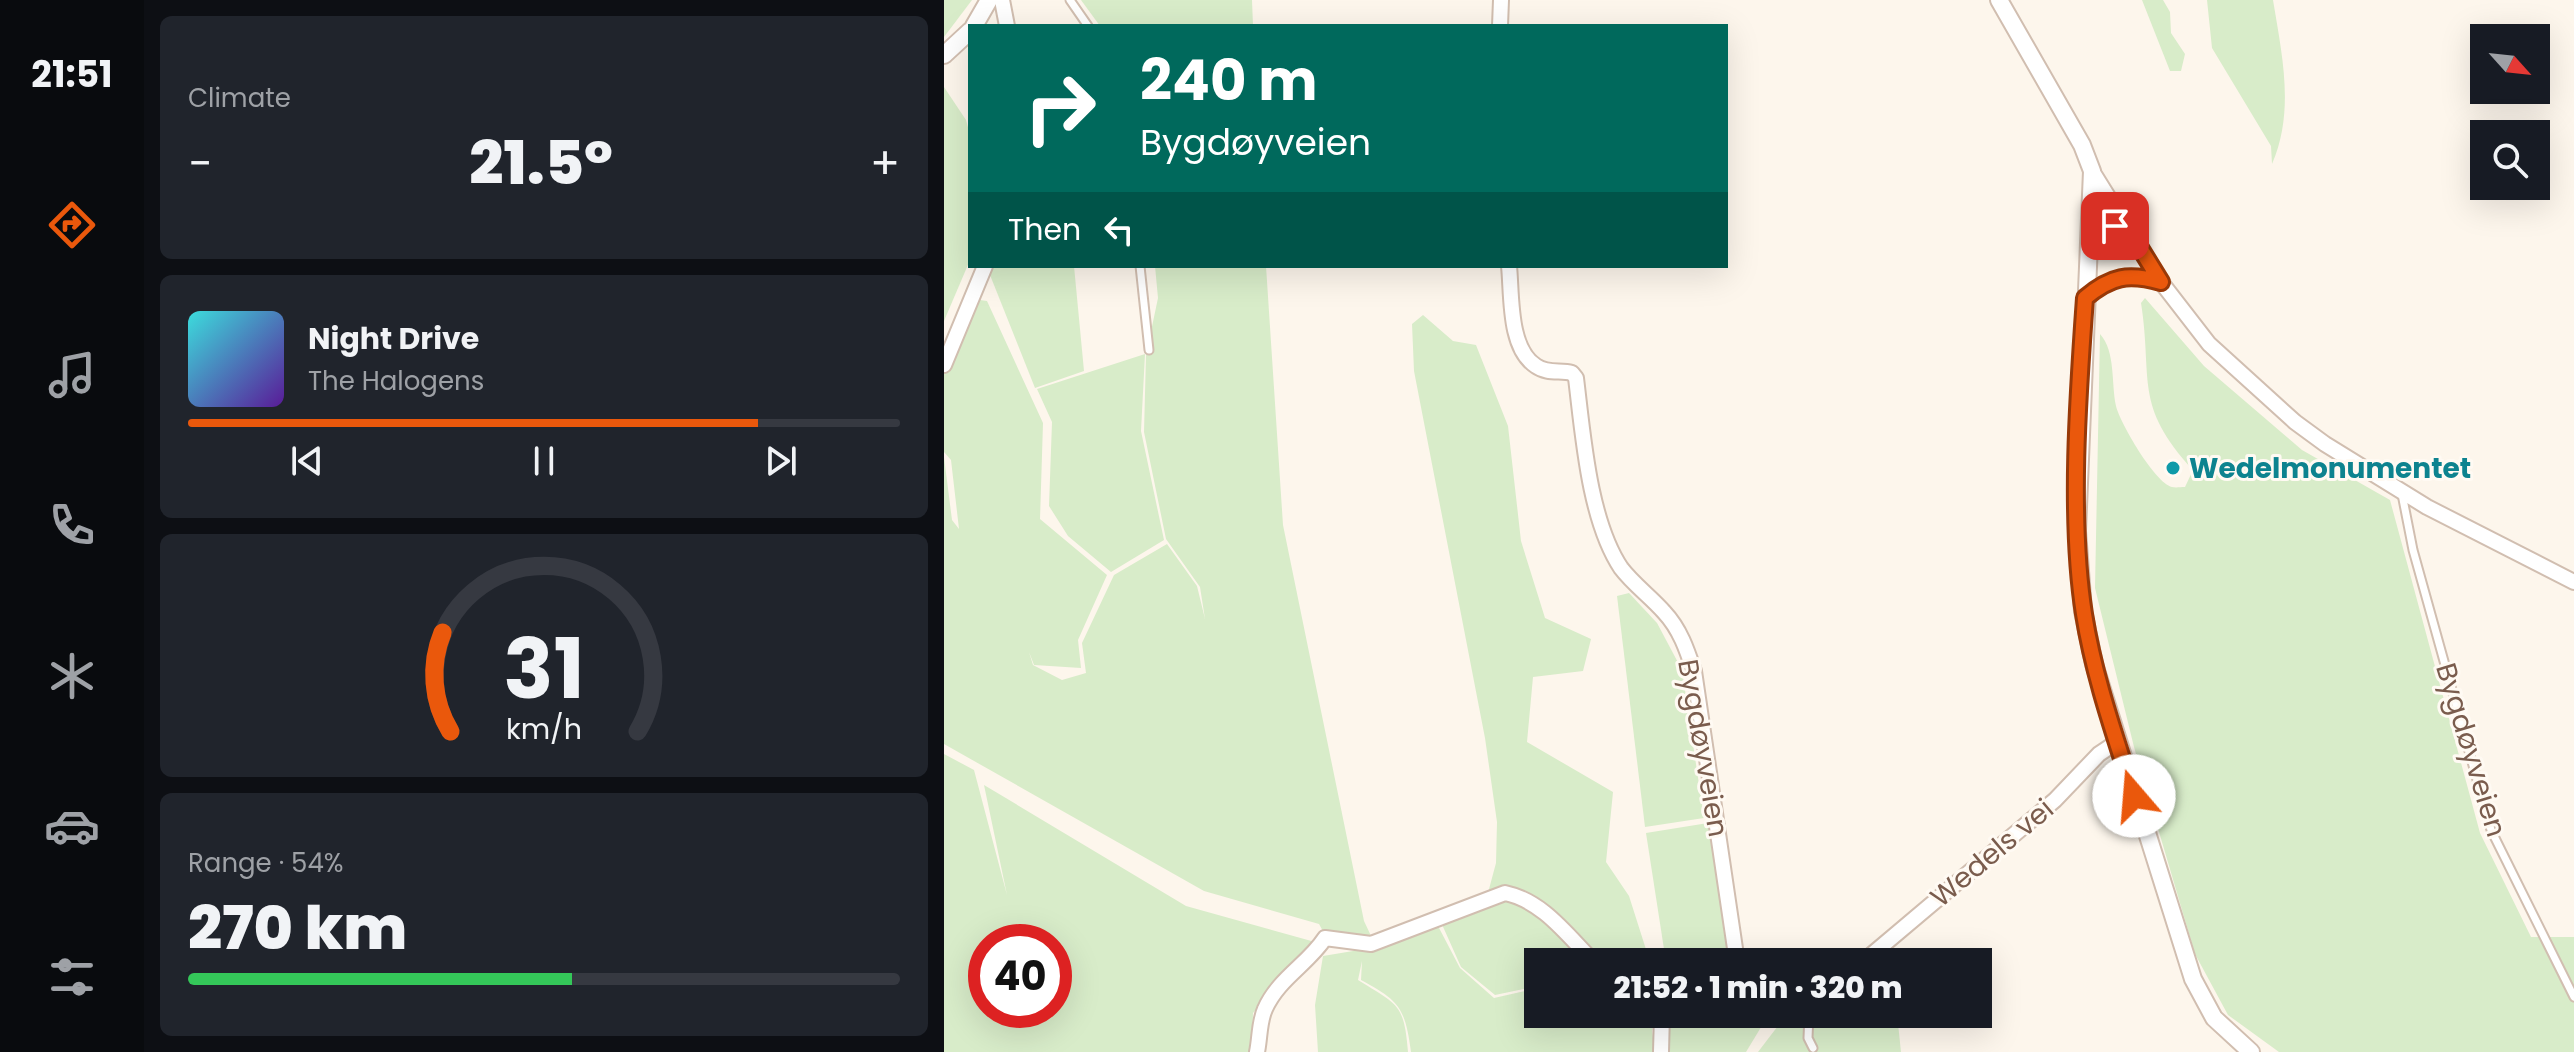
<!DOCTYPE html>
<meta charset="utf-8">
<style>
body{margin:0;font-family:Poppins,sans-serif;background:#20242c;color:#f1f3f6;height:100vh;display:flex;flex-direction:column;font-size:30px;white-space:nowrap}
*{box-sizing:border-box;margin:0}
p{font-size:26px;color:#9ea1a6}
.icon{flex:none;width:44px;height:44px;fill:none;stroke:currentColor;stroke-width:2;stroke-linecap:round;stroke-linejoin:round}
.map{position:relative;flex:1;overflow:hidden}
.sheet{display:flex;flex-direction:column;gap:16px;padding:16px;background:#0d0f14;width:800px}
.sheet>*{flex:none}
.hud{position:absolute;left:24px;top:24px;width:760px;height:244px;border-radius:0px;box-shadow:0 8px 32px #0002;background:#00695c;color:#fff;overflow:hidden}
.needle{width:52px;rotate:117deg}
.controls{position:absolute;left:1526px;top:24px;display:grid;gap:16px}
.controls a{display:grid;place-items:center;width:80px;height:80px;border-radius:0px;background:#171b24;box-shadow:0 8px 32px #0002;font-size:40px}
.speed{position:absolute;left:24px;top:924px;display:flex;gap:16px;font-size:40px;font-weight:700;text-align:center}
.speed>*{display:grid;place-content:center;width:104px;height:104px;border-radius:50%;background:#171b24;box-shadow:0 8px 32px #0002;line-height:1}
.speed .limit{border:12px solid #d22;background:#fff;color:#111}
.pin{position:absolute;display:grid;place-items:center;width:68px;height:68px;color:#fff;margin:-34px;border-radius:16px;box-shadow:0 4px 12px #0006}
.me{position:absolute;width:88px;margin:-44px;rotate:342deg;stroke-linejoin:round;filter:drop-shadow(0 0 6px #0008)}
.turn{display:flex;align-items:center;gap:28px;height:168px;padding:0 40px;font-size:36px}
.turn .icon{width:104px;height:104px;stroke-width:2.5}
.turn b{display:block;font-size:56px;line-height:68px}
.then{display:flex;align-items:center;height:76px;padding:0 40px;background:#0003;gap:16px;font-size:30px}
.big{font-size:60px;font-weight:800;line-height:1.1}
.sheet .tile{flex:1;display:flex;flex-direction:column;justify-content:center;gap:12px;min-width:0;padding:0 28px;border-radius:12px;background:#20242c}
.sheet .dial{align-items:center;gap:0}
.dial svg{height:208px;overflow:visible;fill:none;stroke:#363941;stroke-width:7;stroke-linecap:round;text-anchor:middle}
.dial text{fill:#f1f3f6;stroke:none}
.song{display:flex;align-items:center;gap:24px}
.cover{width:96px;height:96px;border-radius:12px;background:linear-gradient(135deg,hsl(180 70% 55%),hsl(270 70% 35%))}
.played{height:8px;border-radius:4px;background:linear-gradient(90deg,#ea580c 80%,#363941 80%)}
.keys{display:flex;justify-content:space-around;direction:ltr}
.heat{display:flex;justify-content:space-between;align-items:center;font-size:44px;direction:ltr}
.charge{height:12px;border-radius:6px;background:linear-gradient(90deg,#34c759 54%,#363941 0)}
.trip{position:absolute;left:580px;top:948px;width:468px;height:80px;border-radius:0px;background:#171b24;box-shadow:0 8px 32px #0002;font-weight:800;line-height:80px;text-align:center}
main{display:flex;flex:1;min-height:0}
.tabs{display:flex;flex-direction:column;width:144px;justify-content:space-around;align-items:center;background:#090b0e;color:#9ea1a6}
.tabs .icon{width:56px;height:56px}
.tabs .on{color:#ea580c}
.tabs b{font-size:36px;color:#f1f3f6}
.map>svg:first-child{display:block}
.green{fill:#d8ecc9;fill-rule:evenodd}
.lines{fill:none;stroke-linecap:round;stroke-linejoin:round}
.service-casing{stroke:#d1beb0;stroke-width:11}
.minor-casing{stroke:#d1beb0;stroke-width:18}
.tertiary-casing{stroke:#d1beb0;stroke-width:20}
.service{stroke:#fff;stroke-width:7}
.minor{stroke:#fff;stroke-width:14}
.tertiary{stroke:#fff;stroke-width:16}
.route-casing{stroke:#983908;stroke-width:20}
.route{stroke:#ea580c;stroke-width:14}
.culture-dot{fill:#0f9aa8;stroke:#fffaf3;stroke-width:3}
.labels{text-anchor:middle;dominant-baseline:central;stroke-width:6;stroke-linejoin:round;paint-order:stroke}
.culture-label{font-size:28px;font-weight:bold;fill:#0d838f;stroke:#fffaf3;text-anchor:start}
.street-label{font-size:28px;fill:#7a5c4d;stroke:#fffaf3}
</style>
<main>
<nav class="tabs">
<b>21:51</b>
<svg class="icon on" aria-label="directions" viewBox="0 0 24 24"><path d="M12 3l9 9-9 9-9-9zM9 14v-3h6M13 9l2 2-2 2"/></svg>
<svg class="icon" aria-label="music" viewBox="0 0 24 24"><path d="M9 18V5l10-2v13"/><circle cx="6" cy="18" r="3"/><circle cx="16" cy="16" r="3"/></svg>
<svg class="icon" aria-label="phone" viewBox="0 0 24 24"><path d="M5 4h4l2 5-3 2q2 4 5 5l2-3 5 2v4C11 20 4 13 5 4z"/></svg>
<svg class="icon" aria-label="climate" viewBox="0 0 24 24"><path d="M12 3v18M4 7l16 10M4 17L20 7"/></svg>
<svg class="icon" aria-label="car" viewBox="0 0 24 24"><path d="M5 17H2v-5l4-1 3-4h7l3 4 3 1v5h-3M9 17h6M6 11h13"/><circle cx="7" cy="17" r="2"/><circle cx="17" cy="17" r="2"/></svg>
<svg class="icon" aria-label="filters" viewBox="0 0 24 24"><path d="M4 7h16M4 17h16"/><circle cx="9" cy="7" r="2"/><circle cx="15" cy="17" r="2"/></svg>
</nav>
<section class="sheet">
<div class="tile"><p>Climate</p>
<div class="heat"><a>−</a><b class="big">21.5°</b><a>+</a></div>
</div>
<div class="tile">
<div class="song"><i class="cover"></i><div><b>Night Drive</b><p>The Halogens</p></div></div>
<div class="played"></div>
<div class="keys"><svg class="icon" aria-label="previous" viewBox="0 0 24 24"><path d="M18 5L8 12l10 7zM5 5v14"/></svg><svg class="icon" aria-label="pause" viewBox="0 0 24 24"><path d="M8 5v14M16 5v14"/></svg><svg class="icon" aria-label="next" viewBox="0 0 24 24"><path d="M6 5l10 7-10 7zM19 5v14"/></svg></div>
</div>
<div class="tile dial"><svg viewBox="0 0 100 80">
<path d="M14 69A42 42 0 1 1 86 69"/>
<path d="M14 69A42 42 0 0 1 11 31" stroke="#ea580c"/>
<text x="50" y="56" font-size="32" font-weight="700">31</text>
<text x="50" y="72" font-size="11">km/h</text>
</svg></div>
<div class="tile"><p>Range · 54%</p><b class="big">270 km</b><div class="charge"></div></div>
</section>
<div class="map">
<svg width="1630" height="1052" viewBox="0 0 1630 1052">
<rect width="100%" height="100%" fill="#fdf6ec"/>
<g class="green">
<polygon points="0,0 28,0 0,37"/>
<polygon points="137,0 308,0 309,26 156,26"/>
<polygon points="1198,0 1219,0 1226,12 1227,33 1241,54 1237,71 1226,71"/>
<path d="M1263,0H1329C1338,55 1351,111 1328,164L1327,146L1268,48Z"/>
<polygon points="0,87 22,120 26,135 26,260 0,321"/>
<polygon points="48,266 130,266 140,371 91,388 46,275"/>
<polygon points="211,266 322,266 339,525 420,921 428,938 380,933 375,924 260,891 0,744 0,457 8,520 15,529 7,460 0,452 0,344 36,300 43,301 99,423 96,519 163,575 134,640 137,668 90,665 85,652 89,665 118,680 142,673 138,643 170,575 223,544 253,586 261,619 256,587 222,539 200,432 202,355 214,298"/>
<path d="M1201,298L1260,366L1358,450L1446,500L1536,833L1587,937H1630V1052H1335L1284,1015L1251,954L1190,747L1151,588L1156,334C1172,352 1167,383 1172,406C1176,423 1211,483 1228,487C1232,488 1236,487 1241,487L1249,470C1189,405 1209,380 1197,303Z"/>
<polygon points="479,315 509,341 532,345 564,426 577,541 601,618 647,639 639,671 589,677 583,742 669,792 662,862 685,896 706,962 594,962 594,986 551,995 517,967 496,920 541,904 552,863 553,822 541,738 470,371 468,324"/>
<polygon points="201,354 197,431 220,540 167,572 124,536 105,506 108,422 93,389"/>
<polygon points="685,593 713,623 738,670 760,818 701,827 673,596"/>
<path d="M0,754L30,770L63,895L40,785L242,906L371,942L309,1013L308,1052H0ZM42,942H110V1010H42Z"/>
<polygon points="764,823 785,962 722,962 702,833"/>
<path d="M494,926L516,968L550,998L594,988V1014H712L708,1031L711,1052H467C461,1008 456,1001 417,980L418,961L414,980C454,1005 460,1003 464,1052H374L371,1005L379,956L439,946Z"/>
<polygon points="724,1014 825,1014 802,1052 724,1052"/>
<polygon points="843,1014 953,1014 957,1052 814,1052"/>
</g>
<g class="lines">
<defs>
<g id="service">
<polyline points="126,0 144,26"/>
<polyline points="196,266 205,350"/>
<polyline points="1458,494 1469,550 1547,830 1630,997"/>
<polyline points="865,1014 864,1038 869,1048"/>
</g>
<g id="minor">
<polyline points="58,0 63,26"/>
<polyline points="556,26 557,0"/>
<polyline points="1148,171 1217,282 1265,344 1351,422 1381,444 1483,507 1630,582"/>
<polyline points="1147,233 1164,226 1185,230"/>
<path d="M565,266C568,294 564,348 592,366C603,374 616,370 628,373L632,378C639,435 645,520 677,568C689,584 707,597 720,612C736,629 743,650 750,671L793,962"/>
<path d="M1141,298C1167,276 1184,273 1217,282"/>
<polyline points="0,365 41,266"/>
<polyline points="919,962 1111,800 1155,754 1173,742"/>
<path d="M313,1052C316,1038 315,1022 321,1009C334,979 364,964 381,938L427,944L561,893C599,901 623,935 650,962"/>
<polyline points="717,1052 718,1014"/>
</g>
<g id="tertiary">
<polyline points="1055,0 1138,145 1148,171 1133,531 1139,611 1150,664 1249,979 1270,1018 1307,1052"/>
<polyline points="30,26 45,0"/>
<polyline points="0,55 26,31"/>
</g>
</defs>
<use href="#service" class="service-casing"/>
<use href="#minor" class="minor-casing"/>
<use href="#tertiary" class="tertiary-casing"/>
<use href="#service" class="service"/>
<use href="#minor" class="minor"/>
<use href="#tertiary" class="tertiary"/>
</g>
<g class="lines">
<defs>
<path id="route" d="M1171,226L1185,230L1217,282C1184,273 1167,276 1141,298C1134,395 1125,519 1140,614C1150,677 1171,736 1190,796"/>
</defs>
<use href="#route" class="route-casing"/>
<use href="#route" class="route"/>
</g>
<circle class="culture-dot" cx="1229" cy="468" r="8"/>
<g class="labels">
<g class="culture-label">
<text x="1245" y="468">Wedelmonumentet</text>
</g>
<g class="street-label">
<text transform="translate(759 748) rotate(80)">Bygdøyveien</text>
<text transform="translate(1527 750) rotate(73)">Bygdøyveien</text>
<text transform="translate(1048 853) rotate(-40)">Wedels vei</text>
</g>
</g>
</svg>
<div class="controls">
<a><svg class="needle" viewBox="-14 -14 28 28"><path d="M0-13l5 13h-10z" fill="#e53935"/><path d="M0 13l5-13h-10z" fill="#9ea1a6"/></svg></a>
<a><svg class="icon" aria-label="search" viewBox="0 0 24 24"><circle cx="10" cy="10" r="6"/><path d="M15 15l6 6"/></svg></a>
</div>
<div class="speed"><div class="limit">40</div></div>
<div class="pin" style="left:1171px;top:226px;background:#d93025"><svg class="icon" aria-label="arrive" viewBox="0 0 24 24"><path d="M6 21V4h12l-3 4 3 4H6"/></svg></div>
<svg class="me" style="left:1190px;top:796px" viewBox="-20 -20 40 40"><circle r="19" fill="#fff"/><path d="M0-13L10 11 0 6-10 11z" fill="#ea580c"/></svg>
<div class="trip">21:52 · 1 min · 320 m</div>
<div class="hud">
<div class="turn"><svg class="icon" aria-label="right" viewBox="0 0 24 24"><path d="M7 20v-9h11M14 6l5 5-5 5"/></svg><div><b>240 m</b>Bygdøyveien</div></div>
<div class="then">Then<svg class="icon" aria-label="left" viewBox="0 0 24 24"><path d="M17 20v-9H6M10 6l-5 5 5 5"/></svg></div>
</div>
</div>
</main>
